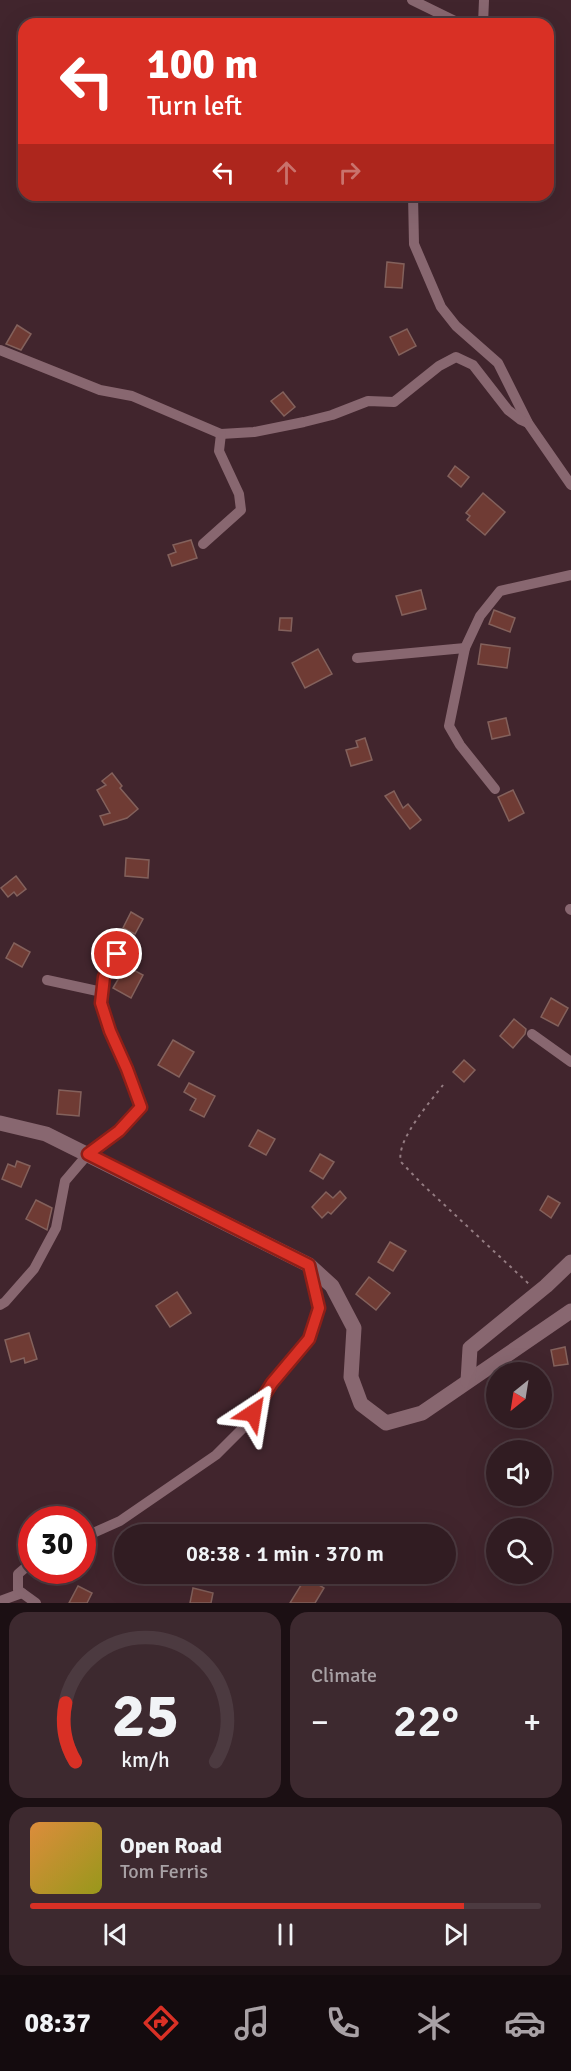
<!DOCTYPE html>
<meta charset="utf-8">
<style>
body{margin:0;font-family:Signika,sans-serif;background:#3d292f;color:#f1f3f6;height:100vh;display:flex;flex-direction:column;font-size:22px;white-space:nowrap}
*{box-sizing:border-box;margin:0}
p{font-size:20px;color:#a8a1a5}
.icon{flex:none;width:33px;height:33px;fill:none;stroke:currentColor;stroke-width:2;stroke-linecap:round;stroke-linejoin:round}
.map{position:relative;height:1603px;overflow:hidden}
.panel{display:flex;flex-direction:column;gap:9px;padding:9px;background:#1b0f13;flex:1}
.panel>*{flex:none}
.top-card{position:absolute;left:18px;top:18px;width:536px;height:183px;border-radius:18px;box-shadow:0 6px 24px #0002,0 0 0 2px #4c3a40;background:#d93025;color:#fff;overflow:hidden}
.needle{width:39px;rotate:210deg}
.fabs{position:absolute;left:486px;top:1362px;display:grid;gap:12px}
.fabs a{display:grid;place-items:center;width:66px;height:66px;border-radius:50%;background:#311c22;box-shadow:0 6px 24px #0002,0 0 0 2px #4c3a40;font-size:30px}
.speed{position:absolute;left:18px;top:1506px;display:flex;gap:12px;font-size:30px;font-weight:700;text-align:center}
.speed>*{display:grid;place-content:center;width:78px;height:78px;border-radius:50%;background:#311c22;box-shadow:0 6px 24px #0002,0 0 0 2px #4c3a40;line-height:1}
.speed .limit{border:9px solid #d22;background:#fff;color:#111}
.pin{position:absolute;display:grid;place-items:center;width:51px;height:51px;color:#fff;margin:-26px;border:3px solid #fff;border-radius:50%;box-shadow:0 2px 6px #0007}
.me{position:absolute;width:66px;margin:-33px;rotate:33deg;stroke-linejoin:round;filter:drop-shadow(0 0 4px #0008)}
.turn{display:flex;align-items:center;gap:21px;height:126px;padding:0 30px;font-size:27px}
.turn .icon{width:78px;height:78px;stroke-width:2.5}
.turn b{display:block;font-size:42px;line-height:51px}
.lanes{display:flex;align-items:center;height:57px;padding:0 30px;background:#0003;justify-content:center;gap:30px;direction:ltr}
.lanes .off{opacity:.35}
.big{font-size:45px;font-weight:600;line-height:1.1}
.panel .card{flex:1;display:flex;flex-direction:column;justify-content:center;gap:9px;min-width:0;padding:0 21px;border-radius:18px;background:#3d292f}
.panel .dial{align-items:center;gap:0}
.dial svg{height:156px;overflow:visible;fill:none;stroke:#4c3a40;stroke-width:7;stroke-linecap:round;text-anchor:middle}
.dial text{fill:#f1f3f6;stroke:none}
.song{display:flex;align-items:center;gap:18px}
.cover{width:72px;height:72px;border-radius:9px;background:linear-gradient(135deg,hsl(30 70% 55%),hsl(60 70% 35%))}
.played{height:6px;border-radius:3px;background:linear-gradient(90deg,#d93025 85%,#4c3a40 85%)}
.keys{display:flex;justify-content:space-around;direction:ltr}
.heat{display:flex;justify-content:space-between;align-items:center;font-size:33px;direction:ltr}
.panel .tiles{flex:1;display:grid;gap:9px;grid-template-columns:1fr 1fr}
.card:last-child{grid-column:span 2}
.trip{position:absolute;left:114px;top:1524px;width:342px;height:60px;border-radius:30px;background:#311c22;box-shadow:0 6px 24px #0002,0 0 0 2px #4c3a40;font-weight:600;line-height:60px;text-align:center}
.dock{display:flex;height:96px;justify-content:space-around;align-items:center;background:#140b0e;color:#a8a1a5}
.dock .icon{width:42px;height:42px}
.dock .active{color:#d93025}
.dock b{font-size:27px;color:#f1f3f6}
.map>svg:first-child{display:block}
.building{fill:#6f3b34;stroke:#83615c;stroke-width:1.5}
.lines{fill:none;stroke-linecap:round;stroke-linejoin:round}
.path{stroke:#947c82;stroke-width:2;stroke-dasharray:3 4.5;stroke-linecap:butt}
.street{stroke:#886770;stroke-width:10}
.secondary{stroke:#886770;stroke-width:15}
.route-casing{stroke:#8d1f18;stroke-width:15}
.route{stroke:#d93025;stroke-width:10}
</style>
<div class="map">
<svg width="571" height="1603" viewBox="0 0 571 1603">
<rect width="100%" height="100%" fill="#41252d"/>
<g class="building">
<polygon points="387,262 404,264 402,288 385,287"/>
<polygon points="17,325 31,334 21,350 6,344"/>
<polygon points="407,329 416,346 399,355 390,337"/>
<polygon points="283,392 295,407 284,416 271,401"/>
<polygon points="455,466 469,477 461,487 448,476"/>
<polygon points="483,493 505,512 485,535 467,520 470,516 466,513"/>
<polygon points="191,540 197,558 172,566 168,555 176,552 173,545"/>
<polygon points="421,590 426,609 402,615 396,596"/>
<polygon points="494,610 515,618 510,632 489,624"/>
<polygon points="280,618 292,618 291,631 279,630"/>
<polygon points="481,644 510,648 507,668 478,664"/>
<polygon points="318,649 332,674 305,688 292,663"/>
<polygon points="506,718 510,735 492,739 488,722"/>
<polygon points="365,738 372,760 351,766 346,750 358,747 356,741"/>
<polygon points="112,773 122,786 120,788 138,809 127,818 104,825 100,816 110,813 97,790 106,785 102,781"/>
<polygon points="513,790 524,813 509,821 498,797"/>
<polygon points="394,791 403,808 408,804 421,820 410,829 385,796"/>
<polygon points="126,858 149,860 148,878 125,876"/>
<polygon points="16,876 26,889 17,896 14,892 8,897 1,888"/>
<polygon points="131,912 143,919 135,934 123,928"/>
<polygon points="14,943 30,952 22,967 6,958"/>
<polygon points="126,966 143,975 131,998 113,988"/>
<polygon points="551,998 568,1008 558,1026 541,1017"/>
<polygon points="514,1019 526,1029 525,1034 513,1048 500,1036"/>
<polygon points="173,1040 194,1052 179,1077 158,1065"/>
<polygon points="464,1060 475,1070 464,1082 453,1072"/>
<polygon points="189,1083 215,1096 204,1117 190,1110 196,1099 184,1092"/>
<polygon points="59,1090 81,1092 79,1116 57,1114"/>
<polygon points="258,1130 275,1139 266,1155 249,1146"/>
<polygon points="320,1154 334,1162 323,1179 310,1171"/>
<polygon points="17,1161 30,1166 21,1187 2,1179 8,1164 15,1167"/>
<polygon points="340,1191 346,1198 331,1214 328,1212 322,1218 312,1207 326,1192 333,1198"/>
<polygon points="548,1196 560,1203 551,1218 540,1210"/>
<polygon points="36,1200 52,1208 47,1230 26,1219"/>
<polygon points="390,1242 406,1251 393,1271 378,1262"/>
<polygon points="369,1277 390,1293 376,1310 356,1294"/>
<polygon points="177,1292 191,1313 170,1327 156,1306"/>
<polygon points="29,1333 37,1359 25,1363 24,1358 11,1362 5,1340"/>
<polygon points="565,1347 568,1364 554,1366 551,1350"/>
<polygon points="306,1577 324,1588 315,1603 290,1603"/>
<polygon points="78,1586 92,1593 87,1603 69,1603"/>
<polygon points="193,1588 213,1593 211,1603 190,1603"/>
</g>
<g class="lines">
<path class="path" d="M443,1085C431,1101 395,1141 401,1162L422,1184L529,1284"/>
<g class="street">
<polyline points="412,0 461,24"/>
<polyline points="483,24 484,0"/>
<polyline points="413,195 414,244 441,307 456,326 498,363 528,423 571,485"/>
<polyline points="0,350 100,390 132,396 221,434 254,432 304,422 332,415 368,401 394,402 439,366 456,357 473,365 508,410 521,420 528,423"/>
<polyline points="203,544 241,510 239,494 219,451 221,434"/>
<polyline points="357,658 465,648"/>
<polyline points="495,789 460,745 449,726 465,648 480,616 500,591 571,575"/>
<polyline points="570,909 571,910"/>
<polyline points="47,980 102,992"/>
<polyline points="532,1034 571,1062"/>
<path d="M0,1305L5,1302L34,1269L56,1228L65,1181L88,1154L119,1131L141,1107C136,1093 132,1080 126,1067C107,1023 83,982 128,944"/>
<polyline points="82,1538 120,1521 216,1455 243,1428 272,1383 309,1339 319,1308 309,1265"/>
<polyline points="32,1562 18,1574 18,1590 36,1603"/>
<polyline points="0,1601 22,1593"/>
</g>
<g class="secondary">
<polyline points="0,1123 46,1134 309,1265 332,1286 354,1328 351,1377 361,1404 386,1423 422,1413 571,1311"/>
<polyline points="468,1381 470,1348 546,1286 571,1262"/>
</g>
</g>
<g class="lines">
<defs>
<polyline id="route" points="117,954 104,977 101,1003 110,1031 127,1069 141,1107 119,1131 88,1154 309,1265 319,1308 309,1339 272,1383 253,1413"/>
</defs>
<use href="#route" class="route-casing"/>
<use href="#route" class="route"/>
</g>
</svg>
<div class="fabs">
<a><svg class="needle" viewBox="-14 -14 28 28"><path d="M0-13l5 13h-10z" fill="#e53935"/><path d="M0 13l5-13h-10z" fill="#a8a1a5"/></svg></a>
<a><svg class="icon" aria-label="sound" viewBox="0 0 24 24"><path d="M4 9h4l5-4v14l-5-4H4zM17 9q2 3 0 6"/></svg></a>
<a><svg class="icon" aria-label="search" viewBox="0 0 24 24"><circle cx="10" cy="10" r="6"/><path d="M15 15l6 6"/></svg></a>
</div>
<div class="speed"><div class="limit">30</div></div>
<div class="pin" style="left:117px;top:954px;background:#d93025"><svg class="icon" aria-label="arrive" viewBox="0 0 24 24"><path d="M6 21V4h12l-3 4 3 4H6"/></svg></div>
<svg class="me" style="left:253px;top:1413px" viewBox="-20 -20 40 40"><path d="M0-17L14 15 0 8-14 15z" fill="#d93025" stroke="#fff" stroke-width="4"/></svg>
<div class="trip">08:38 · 1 min · 370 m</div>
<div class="top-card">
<div class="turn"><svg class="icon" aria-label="left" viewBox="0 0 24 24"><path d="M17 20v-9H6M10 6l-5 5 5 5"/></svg><div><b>100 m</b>Turn left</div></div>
<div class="lanes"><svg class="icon" aria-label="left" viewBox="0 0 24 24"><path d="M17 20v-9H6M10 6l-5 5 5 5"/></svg><svg class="icon off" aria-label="ahead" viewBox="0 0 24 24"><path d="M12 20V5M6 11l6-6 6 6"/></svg><svg class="icon off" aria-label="right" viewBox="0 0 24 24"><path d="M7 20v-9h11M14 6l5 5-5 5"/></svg></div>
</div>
</div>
<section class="panel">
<div class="tiles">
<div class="card dial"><svg viewBox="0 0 100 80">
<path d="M14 69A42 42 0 1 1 86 69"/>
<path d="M14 69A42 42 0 0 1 9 39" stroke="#d93025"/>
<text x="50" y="56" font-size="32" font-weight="700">25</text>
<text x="50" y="72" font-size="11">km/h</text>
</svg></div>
<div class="card"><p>Climate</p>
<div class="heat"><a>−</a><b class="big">22°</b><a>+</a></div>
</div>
<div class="card">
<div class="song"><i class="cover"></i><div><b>Open Road</b><p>Tom Ferris</p></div></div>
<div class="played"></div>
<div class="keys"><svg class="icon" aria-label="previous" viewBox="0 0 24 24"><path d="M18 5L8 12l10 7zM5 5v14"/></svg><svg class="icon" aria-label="pause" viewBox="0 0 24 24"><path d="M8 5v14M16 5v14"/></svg><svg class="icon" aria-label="next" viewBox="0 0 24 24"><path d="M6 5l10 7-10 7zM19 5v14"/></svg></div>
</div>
</div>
</section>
<nav class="dock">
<b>08:37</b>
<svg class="icon active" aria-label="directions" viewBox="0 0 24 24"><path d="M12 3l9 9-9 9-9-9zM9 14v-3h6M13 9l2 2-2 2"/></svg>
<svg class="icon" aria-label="music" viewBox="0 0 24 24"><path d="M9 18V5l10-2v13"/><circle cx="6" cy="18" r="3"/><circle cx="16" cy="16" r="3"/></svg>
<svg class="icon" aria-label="phone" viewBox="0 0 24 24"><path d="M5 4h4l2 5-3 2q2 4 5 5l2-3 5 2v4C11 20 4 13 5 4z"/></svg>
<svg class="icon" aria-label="climate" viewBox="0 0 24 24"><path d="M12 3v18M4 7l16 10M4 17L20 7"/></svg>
<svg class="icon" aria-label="car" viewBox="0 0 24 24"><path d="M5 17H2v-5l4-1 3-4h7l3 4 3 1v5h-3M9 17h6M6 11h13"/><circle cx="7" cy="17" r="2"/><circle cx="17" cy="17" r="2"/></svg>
</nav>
